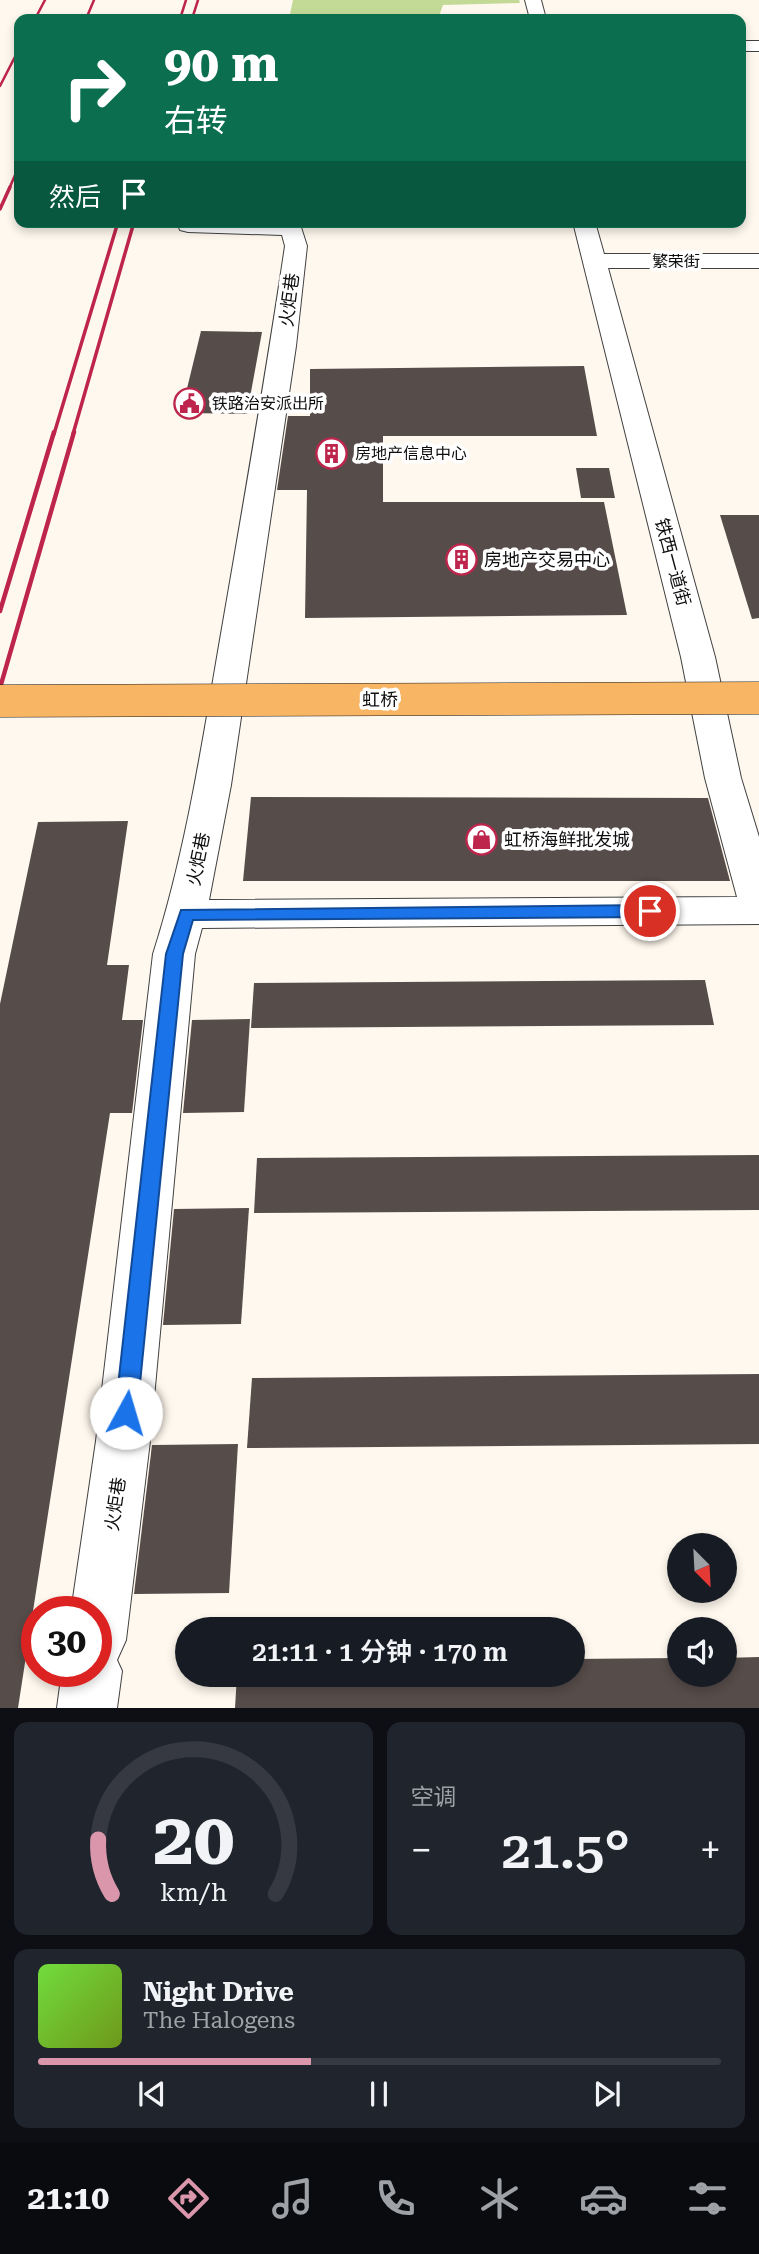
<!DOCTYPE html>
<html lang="zh">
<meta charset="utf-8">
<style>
body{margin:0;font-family:"Roboto Serif","Noto Sans SC",serif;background:#20242c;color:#f1f3f6;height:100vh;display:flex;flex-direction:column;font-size:26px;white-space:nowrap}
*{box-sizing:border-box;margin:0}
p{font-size:23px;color:#9ea1a6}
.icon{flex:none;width:38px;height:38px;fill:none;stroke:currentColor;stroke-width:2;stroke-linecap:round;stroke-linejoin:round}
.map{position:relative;height:1708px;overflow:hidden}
.panel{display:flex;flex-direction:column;gap:14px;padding:14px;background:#0d0f14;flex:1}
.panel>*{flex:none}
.top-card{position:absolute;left:14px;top:14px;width:732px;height:214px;border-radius:14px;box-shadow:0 4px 10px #0003;background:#0b6e4f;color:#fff;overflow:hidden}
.needle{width:46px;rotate:156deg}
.buttons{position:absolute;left:667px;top:1533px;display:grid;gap:14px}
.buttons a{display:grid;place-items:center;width:70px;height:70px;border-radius:50%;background:#171b24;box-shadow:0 4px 10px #0003;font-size:35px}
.speed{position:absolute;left:21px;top:1596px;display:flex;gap:14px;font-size:35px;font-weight:700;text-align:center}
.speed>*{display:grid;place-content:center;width:91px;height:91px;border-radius:50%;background:#171b24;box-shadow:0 4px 10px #0003;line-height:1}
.speed .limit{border:10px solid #d22;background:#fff;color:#111}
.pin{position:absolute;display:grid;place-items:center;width:60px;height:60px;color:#fff;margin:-30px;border:4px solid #fff;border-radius:50%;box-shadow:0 2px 7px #0007}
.me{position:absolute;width:77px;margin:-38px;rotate:6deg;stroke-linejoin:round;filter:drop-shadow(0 0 5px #0008)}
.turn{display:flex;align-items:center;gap:24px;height:147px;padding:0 35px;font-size:32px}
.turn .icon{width:91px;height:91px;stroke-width:2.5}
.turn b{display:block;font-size:49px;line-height:60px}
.then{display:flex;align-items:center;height:66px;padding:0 35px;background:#0003;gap:14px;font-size:26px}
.big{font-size:52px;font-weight:600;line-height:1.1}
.panel .tile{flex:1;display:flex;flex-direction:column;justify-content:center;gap:10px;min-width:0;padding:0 24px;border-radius:14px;background:#20242c}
.panel .dial{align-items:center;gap:0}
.dial svg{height:182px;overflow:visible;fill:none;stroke:#363941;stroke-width:7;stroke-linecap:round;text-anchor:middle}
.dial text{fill:#f1f3f6;stroke:none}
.song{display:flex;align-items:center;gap:21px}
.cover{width:84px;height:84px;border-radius:10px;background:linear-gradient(135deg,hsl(100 70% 55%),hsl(80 70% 35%))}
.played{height:7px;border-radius:4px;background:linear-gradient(90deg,#da96aa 40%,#363941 40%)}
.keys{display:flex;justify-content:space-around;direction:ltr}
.heat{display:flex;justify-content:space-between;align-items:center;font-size:38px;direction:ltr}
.panel .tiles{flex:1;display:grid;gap:14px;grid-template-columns:1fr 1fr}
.tile:last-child{grid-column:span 2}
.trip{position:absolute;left:175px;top:1617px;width:410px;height:70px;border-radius:35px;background:#171b24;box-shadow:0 4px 10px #0003;font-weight:600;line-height:70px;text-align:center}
.dock{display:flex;height:112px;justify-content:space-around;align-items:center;background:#090b0e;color:#9ea1a6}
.dock .icon{width:49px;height:49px}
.dock .selected{color:#da96aa}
.dock b{font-size:32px;color:#f1f3f6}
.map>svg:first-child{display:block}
.forest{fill:#c3da97}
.building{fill:#564c4a}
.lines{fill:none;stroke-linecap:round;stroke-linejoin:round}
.minor-casing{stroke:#414141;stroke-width:2}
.minor{fill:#fff;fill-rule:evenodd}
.rail-far2{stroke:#be254c;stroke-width:2.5}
.rail-far1{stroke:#be254c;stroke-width:3.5}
.rail{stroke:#be254c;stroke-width:4.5}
.primary-bridge-casing{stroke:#1f1f1f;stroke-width:33;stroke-linecap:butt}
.primary-bridge{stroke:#f8b665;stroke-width:32}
.route{fill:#1a73e8;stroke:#114b97;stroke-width:2}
.labels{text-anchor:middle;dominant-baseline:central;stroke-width:7;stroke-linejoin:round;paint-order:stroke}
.far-street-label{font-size:16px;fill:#0e0e0e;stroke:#fff}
.far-poi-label{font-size:16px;fill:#0e0e0e;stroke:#fff;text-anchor:start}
.street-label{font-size:18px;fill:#0e0e0e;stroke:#fff}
.poi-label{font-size:18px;fill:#0e0e0e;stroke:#fff;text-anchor:start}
</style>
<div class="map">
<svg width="759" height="1708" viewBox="0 0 759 1708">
<rect width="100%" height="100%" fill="#fff8ee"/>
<polygon class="forest" points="293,0 519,0 520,3 443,5 438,19 289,19"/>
<g class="building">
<polygon points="201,331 262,332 247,414 190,413 192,409 182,409"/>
<polygon points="584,366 597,436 383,436 383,502 604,502 627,615 305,618 307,490 277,490 288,416 310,416 310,369"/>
<polygon points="576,468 609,468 615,498 581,498"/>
<polygon points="720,515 759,515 759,618 752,619"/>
<polygon points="251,797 708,798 730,881 243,881"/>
<polygon points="128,821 107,965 129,965 122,1020 143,1020 132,1113 110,1113 18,1708 0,1708 0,1004 38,822"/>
<polygon points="705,980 714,1025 251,1028 254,983"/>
<polygon points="250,1019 244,1112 183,1113 192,1020"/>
<polygon points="759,1155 759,1210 254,1213 257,1158"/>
<polygon points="249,1208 241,1324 163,1325 174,1209"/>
<polygon points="759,1374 759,1444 247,1448 252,1378"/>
<polygon points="238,1444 229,1593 134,1594 152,1445"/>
<polygon points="759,1657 759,1708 235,1708 237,1675 572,1675 572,1659 679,1658 679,1675 724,1675 724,1658"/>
</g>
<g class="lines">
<defs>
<g id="minor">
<polygon points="525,0 541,0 546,19 530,19"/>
<rect x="740" y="41" width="19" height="10"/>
<path d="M177,222H292L300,224L307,246L296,346L231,785L209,900L737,897L705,778L681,657L573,222H595L604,254H759V268H608L715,657L741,778L759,837V924L202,928L195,954L150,1441L126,1640L117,1660L122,1671L117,1708H57L62,1671H96V1612H71L96,1441L153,954C187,848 203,737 222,628C244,501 266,374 285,246L282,235L188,232L180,230Z"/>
</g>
</defs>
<use href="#minor" class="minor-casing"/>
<use href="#minor" class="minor"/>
<g class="rail-far2">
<polyline points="35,19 45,0"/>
<polyline points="86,19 94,0"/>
<polyline points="180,19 186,0"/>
<polyline points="192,19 198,0"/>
<polyline points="0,86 19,49"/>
<polyline points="9,189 19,166"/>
</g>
<g class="rail-far1">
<polyline points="0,209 10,187"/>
<polyline points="54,434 118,222"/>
<polyline points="73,434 134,222"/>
</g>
<g class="rail">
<polyline points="0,611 54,432"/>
<polyline points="0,688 74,432"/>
</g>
<defs>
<polyline id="primary-bridge" points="0,701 759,698"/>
</defs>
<use href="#primary-bridge" class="primary-bridge-casing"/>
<use href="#primary-bridge" class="primary-bridge"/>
</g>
<polygon class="route" points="650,905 658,911 650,917 193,920 183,954 137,1413 134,1421 126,1423 118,1421 115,1413 166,954 181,910"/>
<defs>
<symbol id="civic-ring" viewBox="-11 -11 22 22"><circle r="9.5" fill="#fff" stroke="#be254c" stroke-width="1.5"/><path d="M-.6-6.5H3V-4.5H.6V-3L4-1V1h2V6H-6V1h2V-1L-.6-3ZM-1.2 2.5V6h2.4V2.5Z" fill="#be254c"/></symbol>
<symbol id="building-ring" viewBox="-11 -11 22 22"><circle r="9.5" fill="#fff" stroke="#be254c" stroke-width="1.5"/><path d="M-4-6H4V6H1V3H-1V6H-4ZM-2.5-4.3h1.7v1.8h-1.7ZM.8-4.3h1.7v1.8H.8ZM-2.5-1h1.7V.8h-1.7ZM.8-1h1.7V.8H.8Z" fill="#be254c"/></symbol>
<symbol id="shop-ring" viewBox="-11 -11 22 22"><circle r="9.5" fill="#fff" stroke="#be254c" stroke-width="1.5"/><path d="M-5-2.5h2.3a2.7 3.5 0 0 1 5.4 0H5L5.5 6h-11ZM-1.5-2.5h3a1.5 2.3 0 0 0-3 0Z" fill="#be254c"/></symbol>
</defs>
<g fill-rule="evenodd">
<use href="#civic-ring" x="172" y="386" width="35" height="35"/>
<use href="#building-ring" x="314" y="436" width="35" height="35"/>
<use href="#building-ring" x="444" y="542" width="35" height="35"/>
<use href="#shop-ring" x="464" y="822" width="35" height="35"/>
</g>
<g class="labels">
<g class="far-street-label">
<text x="676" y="261">繁荣街</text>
</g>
<g class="far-poi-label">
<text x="212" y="403">铁路治安派出所</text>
<text x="355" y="453">房地产信息中心</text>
</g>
<g class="street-label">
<text transform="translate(289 300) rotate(-83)">火炬巷</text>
<text transform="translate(673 562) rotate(75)">铁西一道街</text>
<text x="380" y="699">虹桥</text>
<text transform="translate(198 859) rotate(-79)">火炬巷</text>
<text transform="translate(115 1504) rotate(-82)">火炬巷</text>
</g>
<g class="poi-label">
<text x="484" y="559">房地产交易中心</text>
<text x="504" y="839">虹桥海鲜批发城</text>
</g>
</g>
</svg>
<div class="buttons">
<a><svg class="needle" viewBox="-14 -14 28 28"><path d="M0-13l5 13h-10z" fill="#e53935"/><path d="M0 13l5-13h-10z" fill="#9ea1a6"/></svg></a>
<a><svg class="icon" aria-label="sound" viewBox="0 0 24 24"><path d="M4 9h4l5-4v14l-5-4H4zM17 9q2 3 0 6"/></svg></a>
</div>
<div class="speed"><div class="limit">30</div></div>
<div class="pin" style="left:650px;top:911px;background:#d93025"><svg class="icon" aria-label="arrive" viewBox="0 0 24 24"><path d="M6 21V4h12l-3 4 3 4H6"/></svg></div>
<svg class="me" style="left:126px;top:1413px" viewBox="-20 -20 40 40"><circle r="19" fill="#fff"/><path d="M0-13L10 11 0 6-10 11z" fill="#1a73e8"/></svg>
<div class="trip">21:11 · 1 分钟 · 170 m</div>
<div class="top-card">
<div class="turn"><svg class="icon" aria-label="right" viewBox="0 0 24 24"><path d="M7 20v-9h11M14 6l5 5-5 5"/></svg><div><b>90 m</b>右转</div></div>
<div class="then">然后<svg class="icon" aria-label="arrive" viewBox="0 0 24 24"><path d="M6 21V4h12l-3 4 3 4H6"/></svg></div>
</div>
</div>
<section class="panel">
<div class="tiles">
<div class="tile dial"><svg viewBox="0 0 100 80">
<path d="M14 69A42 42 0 1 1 86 69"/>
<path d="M14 69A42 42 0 0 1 8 45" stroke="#da96aa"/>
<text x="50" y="56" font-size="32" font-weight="700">20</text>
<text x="50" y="72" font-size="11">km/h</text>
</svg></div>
<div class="tile"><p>空调</p>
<div class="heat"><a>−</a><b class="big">21.5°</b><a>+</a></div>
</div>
<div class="tile">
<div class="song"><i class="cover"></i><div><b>Night Drive</b><p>The Halogens</p></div></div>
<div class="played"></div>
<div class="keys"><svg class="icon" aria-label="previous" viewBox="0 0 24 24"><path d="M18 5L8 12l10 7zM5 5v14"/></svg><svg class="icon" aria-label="pause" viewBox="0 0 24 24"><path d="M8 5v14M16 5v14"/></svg><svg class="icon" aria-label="next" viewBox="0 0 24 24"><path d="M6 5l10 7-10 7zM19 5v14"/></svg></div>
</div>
</div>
</section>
<nav class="dock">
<b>21:10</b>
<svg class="icon selected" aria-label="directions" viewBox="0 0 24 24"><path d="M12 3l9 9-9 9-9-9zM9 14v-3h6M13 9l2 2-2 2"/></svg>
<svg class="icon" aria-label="music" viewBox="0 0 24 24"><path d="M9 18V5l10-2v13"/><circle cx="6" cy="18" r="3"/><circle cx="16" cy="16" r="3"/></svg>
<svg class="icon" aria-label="phone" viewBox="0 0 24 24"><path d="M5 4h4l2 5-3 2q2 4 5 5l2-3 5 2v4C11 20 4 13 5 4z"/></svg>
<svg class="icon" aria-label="climate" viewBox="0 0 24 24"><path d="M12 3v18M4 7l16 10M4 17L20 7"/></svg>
<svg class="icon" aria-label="car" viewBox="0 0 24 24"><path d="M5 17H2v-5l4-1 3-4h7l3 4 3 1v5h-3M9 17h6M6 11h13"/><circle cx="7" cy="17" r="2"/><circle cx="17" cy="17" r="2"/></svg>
<svg class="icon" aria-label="filters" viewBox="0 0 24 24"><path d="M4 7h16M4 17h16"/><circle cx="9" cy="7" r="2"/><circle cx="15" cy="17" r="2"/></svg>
</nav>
